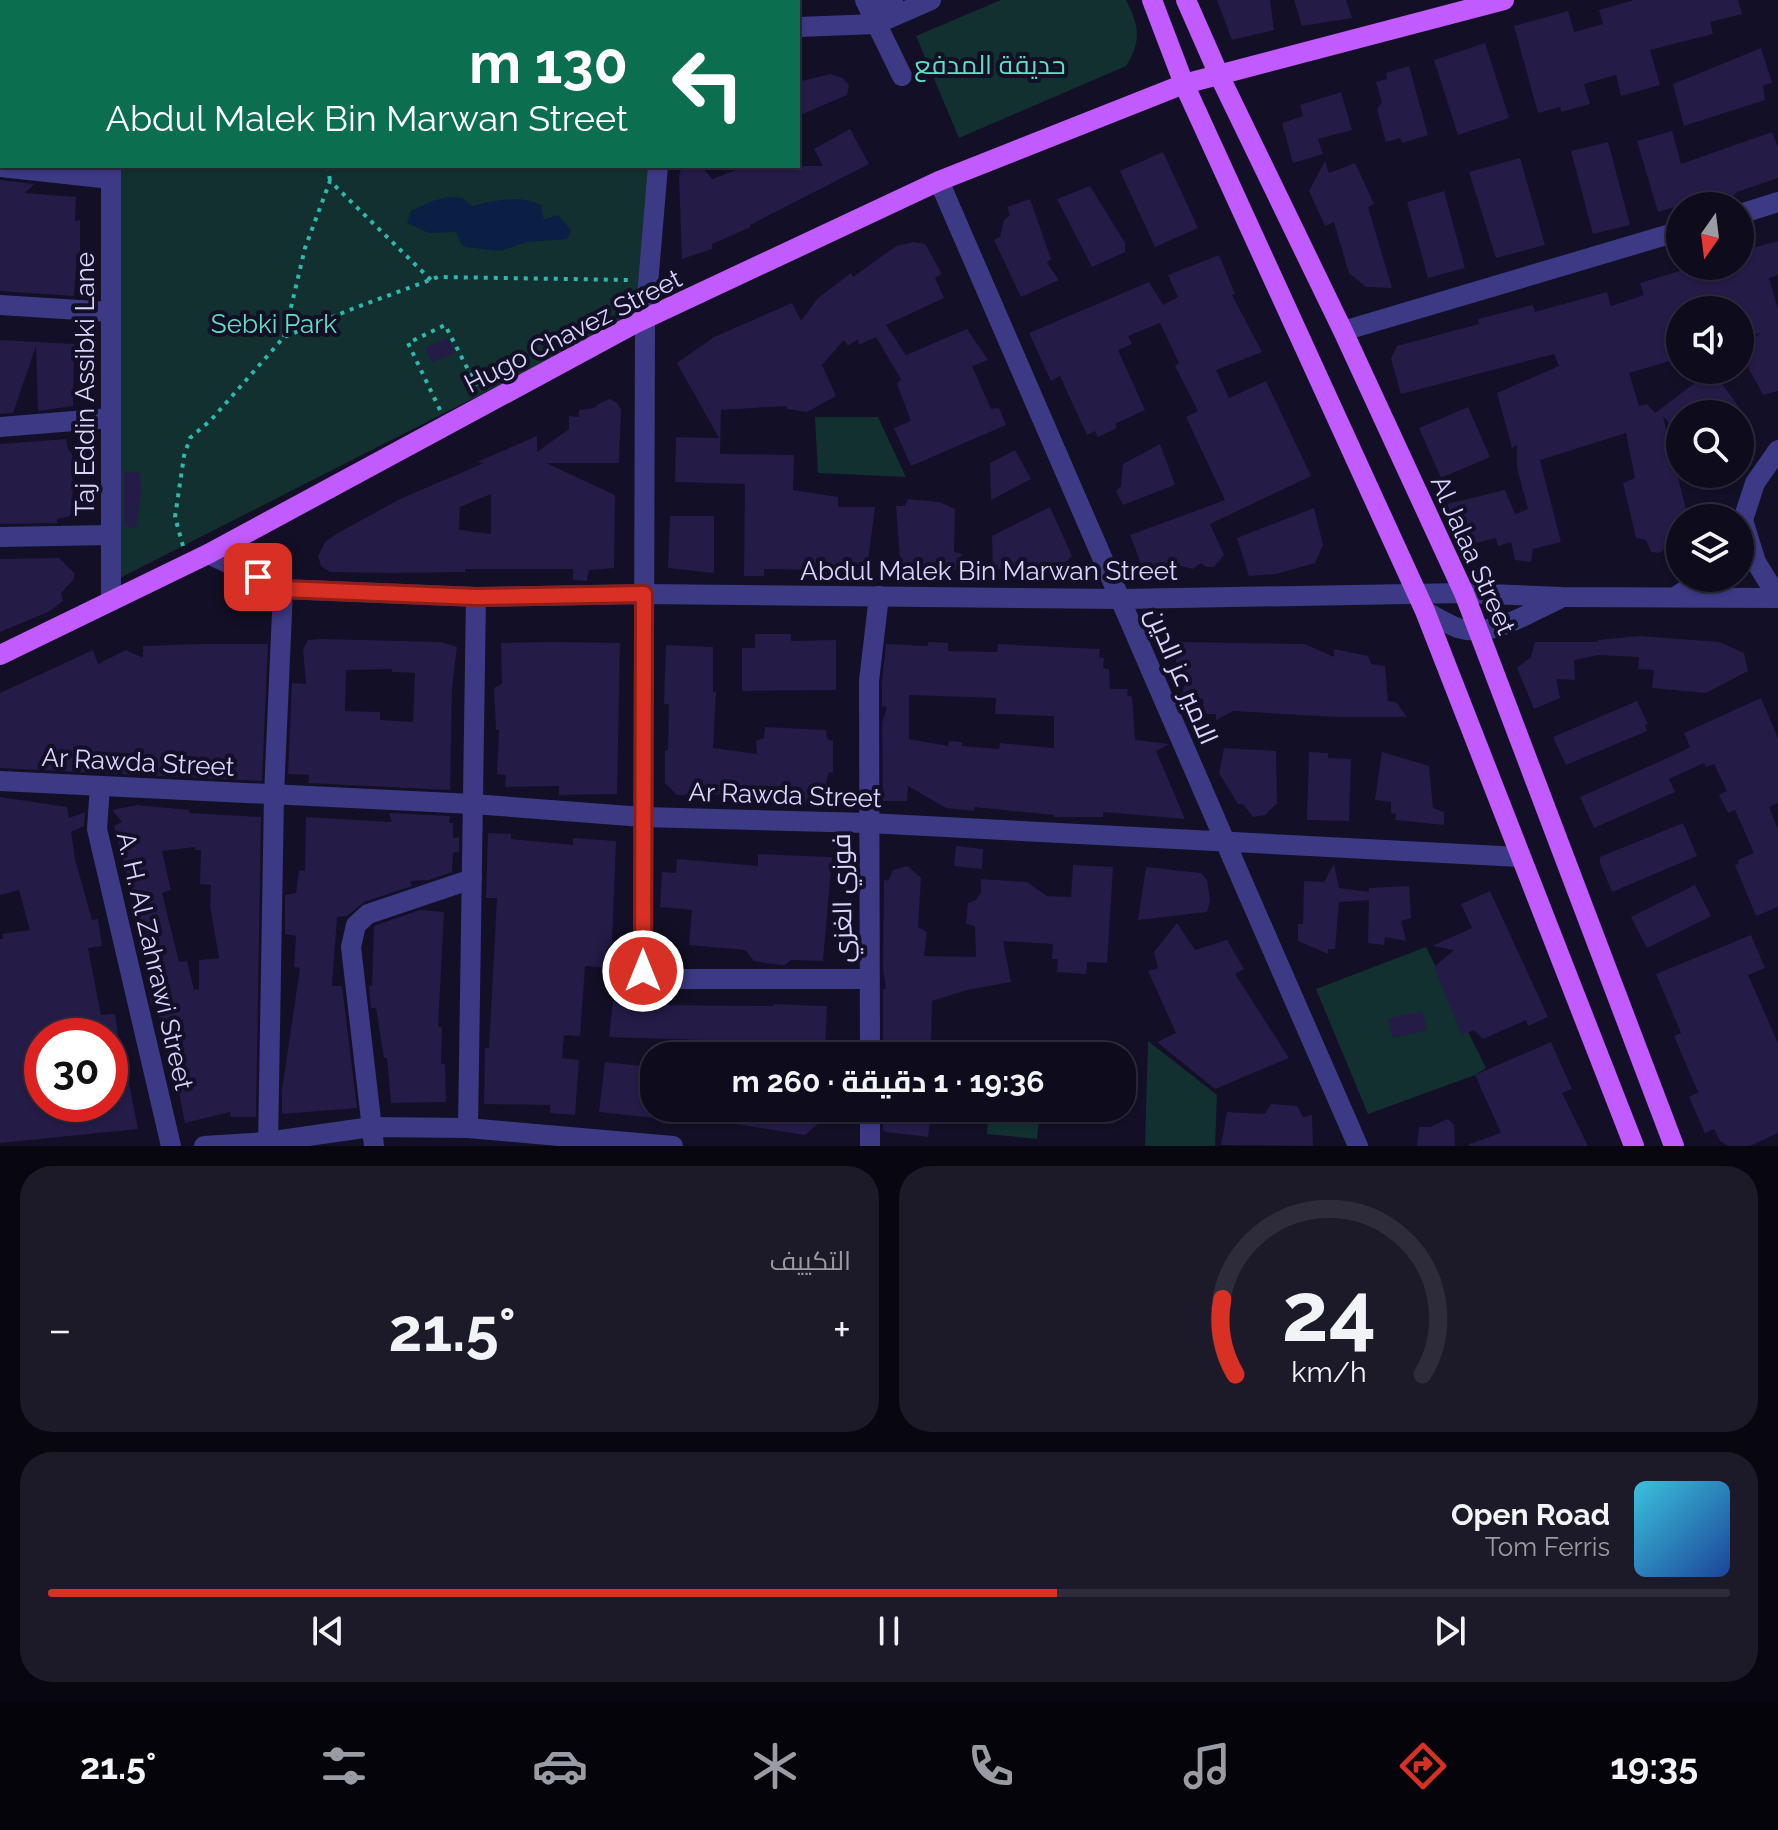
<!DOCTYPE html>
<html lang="ar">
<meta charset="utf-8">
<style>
body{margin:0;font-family:Raleway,Cairo,sans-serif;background:#1c1929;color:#f1f3f6;direction:rtl;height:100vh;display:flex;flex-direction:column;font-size:30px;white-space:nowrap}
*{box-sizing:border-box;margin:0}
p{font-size:26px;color:#9b9ba3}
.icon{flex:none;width:44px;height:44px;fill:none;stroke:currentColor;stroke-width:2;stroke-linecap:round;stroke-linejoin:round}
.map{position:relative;height:1146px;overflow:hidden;direction:ltr}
.details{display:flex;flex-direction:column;gap:20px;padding:20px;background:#08060f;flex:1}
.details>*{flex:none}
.guide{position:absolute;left:0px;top:0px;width:800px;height:168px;box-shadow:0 2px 6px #0004,0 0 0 2px #2e2b3b;direction:rtl;background:#0b6e4f;color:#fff;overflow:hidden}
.needle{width:52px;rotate:194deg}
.buttons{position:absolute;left:1666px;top:192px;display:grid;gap:16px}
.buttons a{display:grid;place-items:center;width:88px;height:88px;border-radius:50%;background:#0e0b1c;box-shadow:0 2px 6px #0004,0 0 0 2px #2e2b3b;font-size:40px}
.speed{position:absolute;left:24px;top:1018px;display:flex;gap:16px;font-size:40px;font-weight:700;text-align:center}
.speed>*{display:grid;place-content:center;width:104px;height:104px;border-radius:50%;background:#0e0b1c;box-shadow:0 2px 6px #0004,0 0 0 2px #2e2b3b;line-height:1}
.speed .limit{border:12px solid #d22;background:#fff;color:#111}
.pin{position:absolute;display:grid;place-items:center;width:68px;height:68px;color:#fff;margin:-34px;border-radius:16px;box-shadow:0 4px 12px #0006}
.me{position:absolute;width:88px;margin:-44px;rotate:0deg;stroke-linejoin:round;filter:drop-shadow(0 0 6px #0008)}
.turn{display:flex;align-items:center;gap:28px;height:168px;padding:0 40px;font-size:36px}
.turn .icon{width:104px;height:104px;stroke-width:2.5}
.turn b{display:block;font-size:56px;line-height:68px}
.big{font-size:60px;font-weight:700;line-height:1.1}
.details .widget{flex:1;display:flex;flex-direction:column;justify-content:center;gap:12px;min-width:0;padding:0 28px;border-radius:32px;background:#1c1929}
.details .dial{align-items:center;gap:0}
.dial svg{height:208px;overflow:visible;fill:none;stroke:#2e2b3b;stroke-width:7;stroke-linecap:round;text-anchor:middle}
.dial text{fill:#f1f3f6;stroke:none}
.song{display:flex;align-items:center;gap:24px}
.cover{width:96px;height:96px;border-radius:12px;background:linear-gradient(135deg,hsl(190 70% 55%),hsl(220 70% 35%))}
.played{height:8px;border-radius:4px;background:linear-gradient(90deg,#d93025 60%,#2e2b3b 60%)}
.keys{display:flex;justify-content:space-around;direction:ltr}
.heat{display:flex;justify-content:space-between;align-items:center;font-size:44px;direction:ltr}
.details .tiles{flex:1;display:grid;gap:20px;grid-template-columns:1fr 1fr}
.widget:last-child{grid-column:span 2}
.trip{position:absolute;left:640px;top:1042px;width:496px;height:80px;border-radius:32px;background:#0e0b1c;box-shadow:0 2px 6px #0004,0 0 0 2px #2e2b3b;font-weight:700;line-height:80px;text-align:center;direction:rtl}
.tab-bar{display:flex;height:128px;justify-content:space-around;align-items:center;background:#06040b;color:#9b9ba3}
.tab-bar .icon{width:56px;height:56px}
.tab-bar .current{color:#d93025}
.tab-bar b{font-size:36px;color:#f1f3f6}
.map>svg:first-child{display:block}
.green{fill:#12302f}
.water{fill:#0a1f44}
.building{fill:#241b47;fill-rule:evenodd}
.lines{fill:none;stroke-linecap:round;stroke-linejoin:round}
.path{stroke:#2fb8b0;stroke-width:4;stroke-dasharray:4 6;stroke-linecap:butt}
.minor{stroke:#3d3a85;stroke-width:20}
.major{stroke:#c25bff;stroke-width:20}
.route-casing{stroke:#8d1f18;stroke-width:20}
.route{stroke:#d93025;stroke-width:14}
.labels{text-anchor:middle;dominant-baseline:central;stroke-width:8;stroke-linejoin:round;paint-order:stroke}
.park-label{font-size:26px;fill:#5fe0c0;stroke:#130f26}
.street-label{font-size:26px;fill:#d9d4ff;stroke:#130f26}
</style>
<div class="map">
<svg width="1778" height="1146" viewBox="0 0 1778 1146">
<rect width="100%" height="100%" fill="#130f26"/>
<g class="green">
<path d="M1001,0H1126C1139,26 1142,40 1126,66L959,138L916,36Z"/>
<polygon points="120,166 652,166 643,312 116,580"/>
<polygon points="815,417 878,417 906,477 818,473"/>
<polygon points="1426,947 1486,1068 1475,1075 1368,1114 1316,989"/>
<polygon points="1148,1041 1217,1095 1215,1146 1145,1146"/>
<polygon points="996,1043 1046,1048 1045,1056 994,1056"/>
<polygon points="989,1108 1040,1108 1037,1139 987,1134"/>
</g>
<path class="water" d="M449,197L463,198L472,206C493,201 521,194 541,205L543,217L545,219L558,215L571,230L567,239L527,242L500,251L466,247L462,245L456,232L429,233L407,223L411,211L432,201Z"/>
<g class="building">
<polygon points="1217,0 1270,0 1274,30 1232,40"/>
<polygon points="1294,0 1346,0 1352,18 1302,26"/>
<polygon points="1634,0 1738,0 1742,14 1710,22 1713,34 1650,50 1660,85 1621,96 1616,75 1584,84 1590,104 1561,112 1560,107 1538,113 1514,26 1568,11 1574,32 1603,24 1599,10"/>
<polygon points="1485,43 1509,118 1458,135 1434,60"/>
<polygon points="1761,48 1772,83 1763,85 1765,100 1684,126 1673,84"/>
<polygon points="1409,66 1428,135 1402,143 1400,138 1386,142 1377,109 1382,102 1376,82 1387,79 1386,73"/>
<polygon points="830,74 843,78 849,86 847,95 798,116 798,82"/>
<polygon points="1341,92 1352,130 1318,139 1323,154 1293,163 1282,123 1303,116 1300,105"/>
<polygon points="850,129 869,164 750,225 751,227 712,244 712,249 682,259 679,176 682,166 703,168 712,179 747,166 823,166 814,149"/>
<polygon points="1672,131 1681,164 1772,132 1778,147 1778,178 1737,192 1723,206 1708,206 1705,198 1658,212 1637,141"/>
<polygon points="1608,142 1630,225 1593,234 1571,151"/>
<polygon points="1163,152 1198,228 1155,247 1120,171"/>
<polygon points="1520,158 1545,245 1496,258 1469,172"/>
<polygon points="1325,161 1329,173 1355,163 1374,204 1368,207 1392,288 1366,287 1349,273 1334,222 1325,226 1309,191"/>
<polygon points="0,180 34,184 25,193 76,197 75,221 80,220 80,254 77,254 74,296 0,291"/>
<polygon points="1090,186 1125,243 1125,252 1092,267 1057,199"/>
<polygon points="1444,191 1465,268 1428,278 1407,202"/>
<polygon points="1030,199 1051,259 1047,263 1059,280 1021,297 994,240 1000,237 1004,220 1010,215 1007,207"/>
<polygon points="1778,241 1778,275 1769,278 1778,309 1778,391 1763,395 1740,352 1740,349 1761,333 1740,339 1740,310 1680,310 1680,358 1629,373 1639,406 1647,404 1655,413 1712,370 1744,414 1680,414 1680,437 1663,416 1688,518 1680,518 1680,543 1669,544 1660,553 1651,552 1646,540 1636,538 1623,483 1635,478 1626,433 1540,460 1561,542 1533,549 1531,562 1515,560 1511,542 1498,546 1496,538 1458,547 1447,504 1505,490 1515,514 1528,509 1517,468 1517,445 1512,448 1497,393 1559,366 1554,354 1401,394 1391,359 1397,346 1479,324 1478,319 1533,305 1535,312 1607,292 1611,306 1644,295 1640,283 1696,266 1740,266 1740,251"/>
<polygon points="914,242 925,244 942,274 935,278 944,298 886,325 906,355 967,329 988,360 972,366 991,409 999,408 1006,425 911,466 894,428 911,421 897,384 901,379 876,337 859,345 858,339 848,346 844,340 822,365 836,396 807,412 787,409 786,406 721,410 720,454 794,455 793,490 838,497 838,507 875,507 867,569 839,570 831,575 819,573 819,570 764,569 764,576 744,576 745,484 675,482 676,437 719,438 677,363 714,337 792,303 801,321 818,298 851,273 853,277 896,246"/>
<polygon points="1219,255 1235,294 1232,295 1262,352 1216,370 1229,398 1266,381 1311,476 1210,524 1224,555 1214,567 1206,567 1201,563 1193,569 1181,566 1172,574 1168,564 1144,572 1130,535 1225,500 1186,417 1198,411 1175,366 1179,363 1160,323 1128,336 1132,344 1118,350 1145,410 1115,424 1117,428 1098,437 1095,431 1087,435 1060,376 1051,381 1029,333 1149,282 1163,305 1178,297 1168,275"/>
<polygon points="448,338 455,353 432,362 425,348"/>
<polygon points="0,340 74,344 73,406 38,411 36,346 13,413 0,414"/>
<path d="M610,399L617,403L621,410L619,463H546L615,495L614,568L589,570L587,581L573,580V569H465V572L389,573L330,572L321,566L318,556L325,542L338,533L400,499L484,463L477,462L537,436V452L569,429V416L579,417V410L594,408L600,403ZM491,494V534L459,530L460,507Z"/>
<polygon points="1468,407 1490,457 1441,478 1419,428"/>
<polygon points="66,439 68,449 72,454 73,489 70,516 57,519 57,523 0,524 0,444"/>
<polygon points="1160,444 1175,485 1123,505 1116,491 1121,486 1123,464"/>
<polygon points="1015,450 1031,479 991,500 990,463"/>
<polygon points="124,472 140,473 141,492 136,528 124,526"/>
<polygon points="908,499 939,502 955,509 954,552 962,554 959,570 901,571 896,506 905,506"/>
<polygon points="1050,507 1072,556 1059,569 993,569 992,536"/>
<polygon points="1314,508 1323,545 1315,563 1276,574 1249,576 1237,538"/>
<polygon points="670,516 714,516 714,573 668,568"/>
<polygon points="59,558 75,574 73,580 61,593 63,601 48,612 0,632 0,559"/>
<polygon points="755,634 791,634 791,641 836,640 836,690 742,691 742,648 755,648"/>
<polygon points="1639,636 1720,642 1744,653 1748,671 1706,693 1652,688 1654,670 1638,669 1639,657 1598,655 1574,660 1575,680 1556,679 1560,698 1534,709 1517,668 1531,657 1535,642 1598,642 1598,640"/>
<path d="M322,639L441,642L457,647L452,688L450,790L308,783L309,775L288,774L292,683L306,684L303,650L308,640ZM392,669V672L415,673L413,722L380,720V712L345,711L346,670Z"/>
<polygon points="552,642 620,643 617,794 559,795 559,786 505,787 506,775 497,774 499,730 496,730 494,688 502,684 501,643"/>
<path d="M928,642L948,643V651L997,652L998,644L1100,649L1099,657L1104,658L1103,668L1109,669L1110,689H1128L1127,695L1132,697L1135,740L1169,744L1156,751L1185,819L1103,812V817H1054V815L974,807V811L946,808L908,786L907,801H883L882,723L887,707L882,706V682L886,644L928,646ZM909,695L996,698L995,714L1054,716V748L1000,743L999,749L962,746V742L949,741L948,746L909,739Z"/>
<polygon points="1177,642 1305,644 1334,657 1334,649 1368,656 1371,664 1385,666 1388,701 1396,702 1407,717 1337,717 1233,711 1216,720 1216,714 1204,714 1203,699 1182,696 1186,676 1176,662"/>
<polygon points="200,644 268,644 262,781 0,768 0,693 93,650 98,664 126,650 143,658 143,646"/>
<polygon points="666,645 713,647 713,692 716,692 713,748 757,754 756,741 764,738 765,727 826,730 827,739 833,741 833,773 829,772 822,797 814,803 771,802 760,799 758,794 677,795 665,783 665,751 668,750 669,704 664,704"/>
<polygon points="1761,698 1778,738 1778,803 1769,807 1778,829 1778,907 1756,916 1735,865 1739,863 1738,860 1754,853 1735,810 1728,813 1719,795 1727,791 1714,764 1706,767 1704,763 1669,779 1675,792 1594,828 1580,797 1683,751 1690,747 1684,733"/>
<polygon points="1637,701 1648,724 1645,725 1647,731 1566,765 1553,737"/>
<polygon points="1224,748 1276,751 1277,803 1265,815 1253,817 1243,804 1238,804 1219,773"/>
<polygon points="1309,752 1328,753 1328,758 1351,759 1349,821 1307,820"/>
<polygon points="1382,752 1429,766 1433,808 1444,812 1444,825 1395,820 1396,814 1391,813 1391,802 1375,800"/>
<polygon points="0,797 67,807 69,818 85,812 84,826 71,832 75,859 92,920 98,919 102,946 88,948 101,1015 115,1014 118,1036 42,1036 42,1104 110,1104 110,1070 126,1068 138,1129 0,1143 0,939 3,939 2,934 30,930 19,890 0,895"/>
<path d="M137,805L189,810V813L261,817L256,1117H231L230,1112L185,1123L168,1036L164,1037L156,1003L151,1005L150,999L148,965L151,964L114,826L122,822L112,810ZM195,847V850H201L200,884L211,885L210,906L219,958L199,960V989L194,990L187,961L179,962L162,893L171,890L162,851Z"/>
<polygon points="389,813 450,816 449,823 453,823 453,838 459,837 459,852 453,853 452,872 429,880 410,881 412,886 364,902 347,916 337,917 332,986 342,986 357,1108 282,1114 282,1090 300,968 294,967 296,936 285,934 285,895 296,893 299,870 305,871 306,817 392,822"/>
<polygon points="1683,823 1697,856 1612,892 1600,863 1600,857"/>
<polygon points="488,833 511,834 511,839 573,845 573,838 616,841 611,968 585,966 580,1036 564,1035 562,1058 579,1060 575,1115 550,1113 550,1105 484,1104 485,1048 489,1048 497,898 486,898"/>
<polygon points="956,846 983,849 982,869 954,866"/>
<polygon points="758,854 832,857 823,961 791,960 785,965 772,964 754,961 745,950 689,945 692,910 660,907 662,872 676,873 677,859 758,866"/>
<polygon points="1334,864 1339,888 1369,892 1369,888 1409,886 1411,918 1401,921 1406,941 1385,937 1384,945 1368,943 1369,900 1339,902 1335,949 1328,949 1328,954 1298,941 1298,924 1303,924 1304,881 1324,882"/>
<polygon points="1073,865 1113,867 1107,963 1087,962 1086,974 1057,972 1058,959 1052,959 1053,944 1003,941 1011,982 967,990 932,1001 931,1047 883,1046 883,989 886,989 883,968 884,879 888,881 893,870 908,866 921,878 918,927 927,932 924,956 976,957 975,926 966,924 968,903 976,900 981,892 981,879 1027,882 1047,896 1071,897"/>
<polygon points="1146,867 1201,873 1207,880 1210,901 1207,912 1138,920"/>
<polygon points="1695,885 1711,916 1647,948 1631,917"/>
<polygon points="1490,891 1548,1017 1528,1026 1526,1020 1483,1039 1474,1030 1462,1035 1434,967 1454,950 1432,946 1472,928 1461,904"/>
<polygon points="420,910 444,912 438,1027 442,1027 441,1064 445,1064 446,1102 391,1103 387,1058 384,1058 376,1008 371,1008 369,986 372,986 374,926"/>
<polygon points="1177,923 1195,950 1227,940 1244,969 1235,974 1289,1058 1215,1089 1157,1042 1176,1033 1148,971 1158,968 1154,952"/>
<polygon points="1751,935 1765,968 1748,975 1778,1043 1778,1133 1750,1146 1728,1146 1720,1141 1714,1129 1705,1133 1689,1097 1698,1092 1674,1036 1681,1033 1656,974"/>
<polygon points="613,1001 664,1001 664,1005 774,1006 774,1004 827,1006 825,1052 755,1049 756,1056 704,1056 701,1040 609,1037"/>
<polygon points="1422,1011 1427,1030 1393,1038 1388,1019"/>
<polygon points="1551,1042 1572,1089 1562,1093 1588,1146 1469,1146 1469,1144 1501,1133 1475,1075"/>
<polygon points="605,1062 651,1067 650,1079 654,1080 654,1118 599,1112"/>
<polygon points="1271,1104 1297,1106 1303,1117 1312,1115 1313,1146 1221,1145 1227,1112 1265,1114"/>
<polygon points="697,1108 821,1108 819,1123 805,1135 696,1118"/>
<polygon points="883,1108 932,1108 928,1137 887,1132 883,1130"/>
<polygon points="1448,1119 1454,1125 1455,1146 1417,1146 1419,1127 1430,1127"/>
</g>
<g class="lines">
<g class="path">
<polyline points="328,166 330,181"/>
<polyline points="284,337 305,248 330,181 431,280"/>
<polyline points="440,410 408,343 445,325 478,389"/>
<polyline points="183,546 175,517 184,456 190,438 211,420 284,337 352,309 438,277 631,280"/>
</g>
<g class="minor">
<polyline points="325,0 325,2"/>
<polyline points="491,0 513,2"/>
<polyline points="865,0 902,76"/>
<polyline points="115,2 115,0"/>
<polyline points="870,10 893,0"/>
<polyline points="798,27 876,24 931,0"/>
<polyline points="0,52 2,53"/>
<polyline points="658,166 645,320 643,971 668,979 869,979"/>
<polyline points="0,167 111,179"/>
<path d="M939,181C1079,503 1217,825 1358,1146"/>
<polyline points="1740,214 1778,202"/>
<polyline points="0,305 111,312"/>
<polyline points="1343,331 1680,231"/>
<polyline points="0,427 111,418"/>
<polyline points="1743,520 1756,562 1778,598"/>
<polyline points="1740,529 1755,483 1778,450"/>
<polyline points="0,537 111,535"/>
<polyline points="208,554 283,589 476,597 644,594 1122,599 1464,593 1562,597 1778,598"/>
<polyline points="1675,597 1705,578"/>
<polyline points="111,601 111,166"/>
<path d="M1425,611C1436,617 1447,624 1458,628C1491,639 1530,612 1559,599"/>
<polyline points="0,781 473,804 643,817 868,823 1520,857"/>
<polyline points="100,786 97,829 171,1146"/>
<polyline points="870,1056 869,681 879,596"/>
<polyline points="870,1108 870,1146"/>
<polyline points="468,1128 476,597"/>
<polyline points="204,1146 267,1142 371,1127 468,1128 673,1146"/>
<polyline points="268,1146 274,795 283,589"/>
<polyline points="374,1146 351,947 356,925 368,914 472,879"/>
</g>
<g class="major">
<polyline points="1152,0 1184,84 1425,611 1634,1146"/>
<polyline points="1186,0 1219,75 1343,331 1464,593 1674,1146"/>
<polyline points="0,655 208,554 634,324 939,181 1184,84 1504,0"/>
</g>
</g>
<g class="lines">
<defs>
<polyline id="route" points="258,577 283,589 476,597 644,594 643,971"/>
</defs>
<use href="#route" class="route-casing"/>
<use href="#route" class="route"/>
</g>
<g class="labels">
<g class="park-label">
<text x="990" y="65">حديقة المدفع</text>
<text x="274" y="324">Sebki Park</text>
</g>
<g class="street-label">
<text transform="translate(573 331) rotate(-27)">Hugo Chavez Street</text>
<text transform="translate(85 384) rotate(-90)">Taj Eddin Assibki Lane</text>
<text transform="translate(1473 555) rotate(66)">Al Jalaa Street</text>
<text x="989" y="571">Abdul Malek Bin Marwan Street</text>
<text transform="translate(1182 676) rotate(67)">الامير عز الدين</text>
<text transform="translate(138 762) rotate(3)">Ar Rawda Street</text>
<text transform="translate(785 795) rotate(2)">Ar Rawda Street</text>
<text transform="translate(842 898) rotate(-91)">فوزي الغزي</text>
<text transform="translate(155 961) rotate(77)">A. H. Al Zahrawi Street</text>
</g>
</g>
</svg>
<div class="buttons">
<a><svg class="needle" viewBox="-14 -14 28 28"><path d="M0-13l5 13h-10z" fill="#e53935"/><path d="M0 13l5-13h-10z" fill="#9b9ba3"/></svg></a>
<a><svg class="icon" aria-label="sound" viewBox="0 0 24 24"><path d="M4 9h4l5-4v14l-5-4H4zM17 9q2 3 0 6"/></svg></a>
<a><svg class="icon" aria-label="search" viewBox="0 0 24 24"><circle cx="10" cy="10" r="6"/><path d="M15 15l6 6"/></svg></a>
<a><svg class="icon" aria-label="layers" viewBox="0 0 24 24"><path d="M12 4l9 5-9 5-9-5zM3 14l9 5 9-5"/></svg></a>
</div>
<div class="speed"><div class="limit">30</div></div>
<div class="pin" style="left:258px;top:577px;background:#d93025"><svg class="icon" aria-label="arrive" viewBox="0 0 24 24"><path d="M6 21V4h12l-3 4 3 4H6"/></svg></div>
<svg class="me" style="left:643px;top:971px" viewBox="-20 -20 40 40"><circle r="17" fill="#d93025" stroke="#fff" stroke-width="3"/><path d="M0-11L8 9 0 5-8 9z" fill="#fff"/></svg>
<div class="trip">19:36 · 1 دقيقة · 260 m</div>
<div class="guide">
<div class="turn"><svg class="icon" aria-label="left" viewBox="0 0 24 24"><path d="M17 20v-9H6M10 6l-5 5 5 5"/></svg><div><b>130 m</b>Abdul Malek Bin Marwan Street</div></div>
</div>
</div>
<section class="details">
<div class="tiles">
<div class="widget dial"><svg viewBox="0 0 100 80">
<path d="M14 69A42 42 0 1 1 86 69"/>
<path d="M14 69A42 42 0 0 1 9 40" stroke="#d93025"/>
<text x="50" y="56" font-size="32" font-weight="700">24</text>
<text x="50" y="72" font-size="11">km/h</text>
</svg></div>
<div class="widget"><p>التكييف</p>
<div class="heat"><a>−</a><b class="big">21.5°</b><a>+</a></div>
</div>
<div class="widget">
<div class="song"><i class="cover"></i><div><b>Open Road</b><p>Tom Ferris</p></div></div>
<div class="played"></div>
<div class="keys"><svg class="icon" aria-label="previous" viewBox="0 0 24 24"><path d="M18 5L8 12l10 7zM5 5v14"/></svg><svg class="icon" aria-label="pause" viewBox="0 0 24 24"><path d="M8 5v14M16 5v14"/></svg><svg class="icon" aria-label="next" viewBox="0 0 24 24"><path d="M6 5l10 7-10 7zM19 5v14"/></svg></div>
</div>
</div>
</section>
<nav class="tab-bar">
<b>19:35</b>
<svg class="icon current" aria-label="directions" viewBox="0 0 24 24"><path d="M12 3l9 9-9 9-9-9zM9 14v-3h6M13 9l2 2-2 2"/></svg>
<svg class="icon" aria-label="music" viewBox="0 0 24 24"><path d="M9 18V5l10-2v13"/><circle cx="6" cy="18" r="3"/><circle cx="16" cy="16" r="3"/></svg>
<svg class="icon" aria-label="phone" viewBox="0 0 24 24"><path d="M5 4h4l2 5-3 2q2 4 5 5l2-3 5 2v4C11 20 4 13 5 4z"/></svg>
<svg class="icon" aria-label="climate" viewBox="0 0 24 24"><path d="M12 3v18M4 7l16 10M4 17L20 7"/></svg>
<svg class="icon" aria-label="car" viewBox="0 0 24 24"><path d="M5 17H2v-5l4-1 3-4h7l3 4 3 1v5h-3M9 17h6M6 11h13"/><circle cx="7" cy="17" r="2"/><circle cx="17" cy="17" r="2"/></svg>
<svg class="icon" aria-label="filters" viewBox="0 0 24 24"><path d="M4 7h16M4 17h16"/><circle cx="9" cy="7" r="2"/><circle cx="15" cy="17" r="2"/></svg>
<b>21.5°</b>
</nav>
